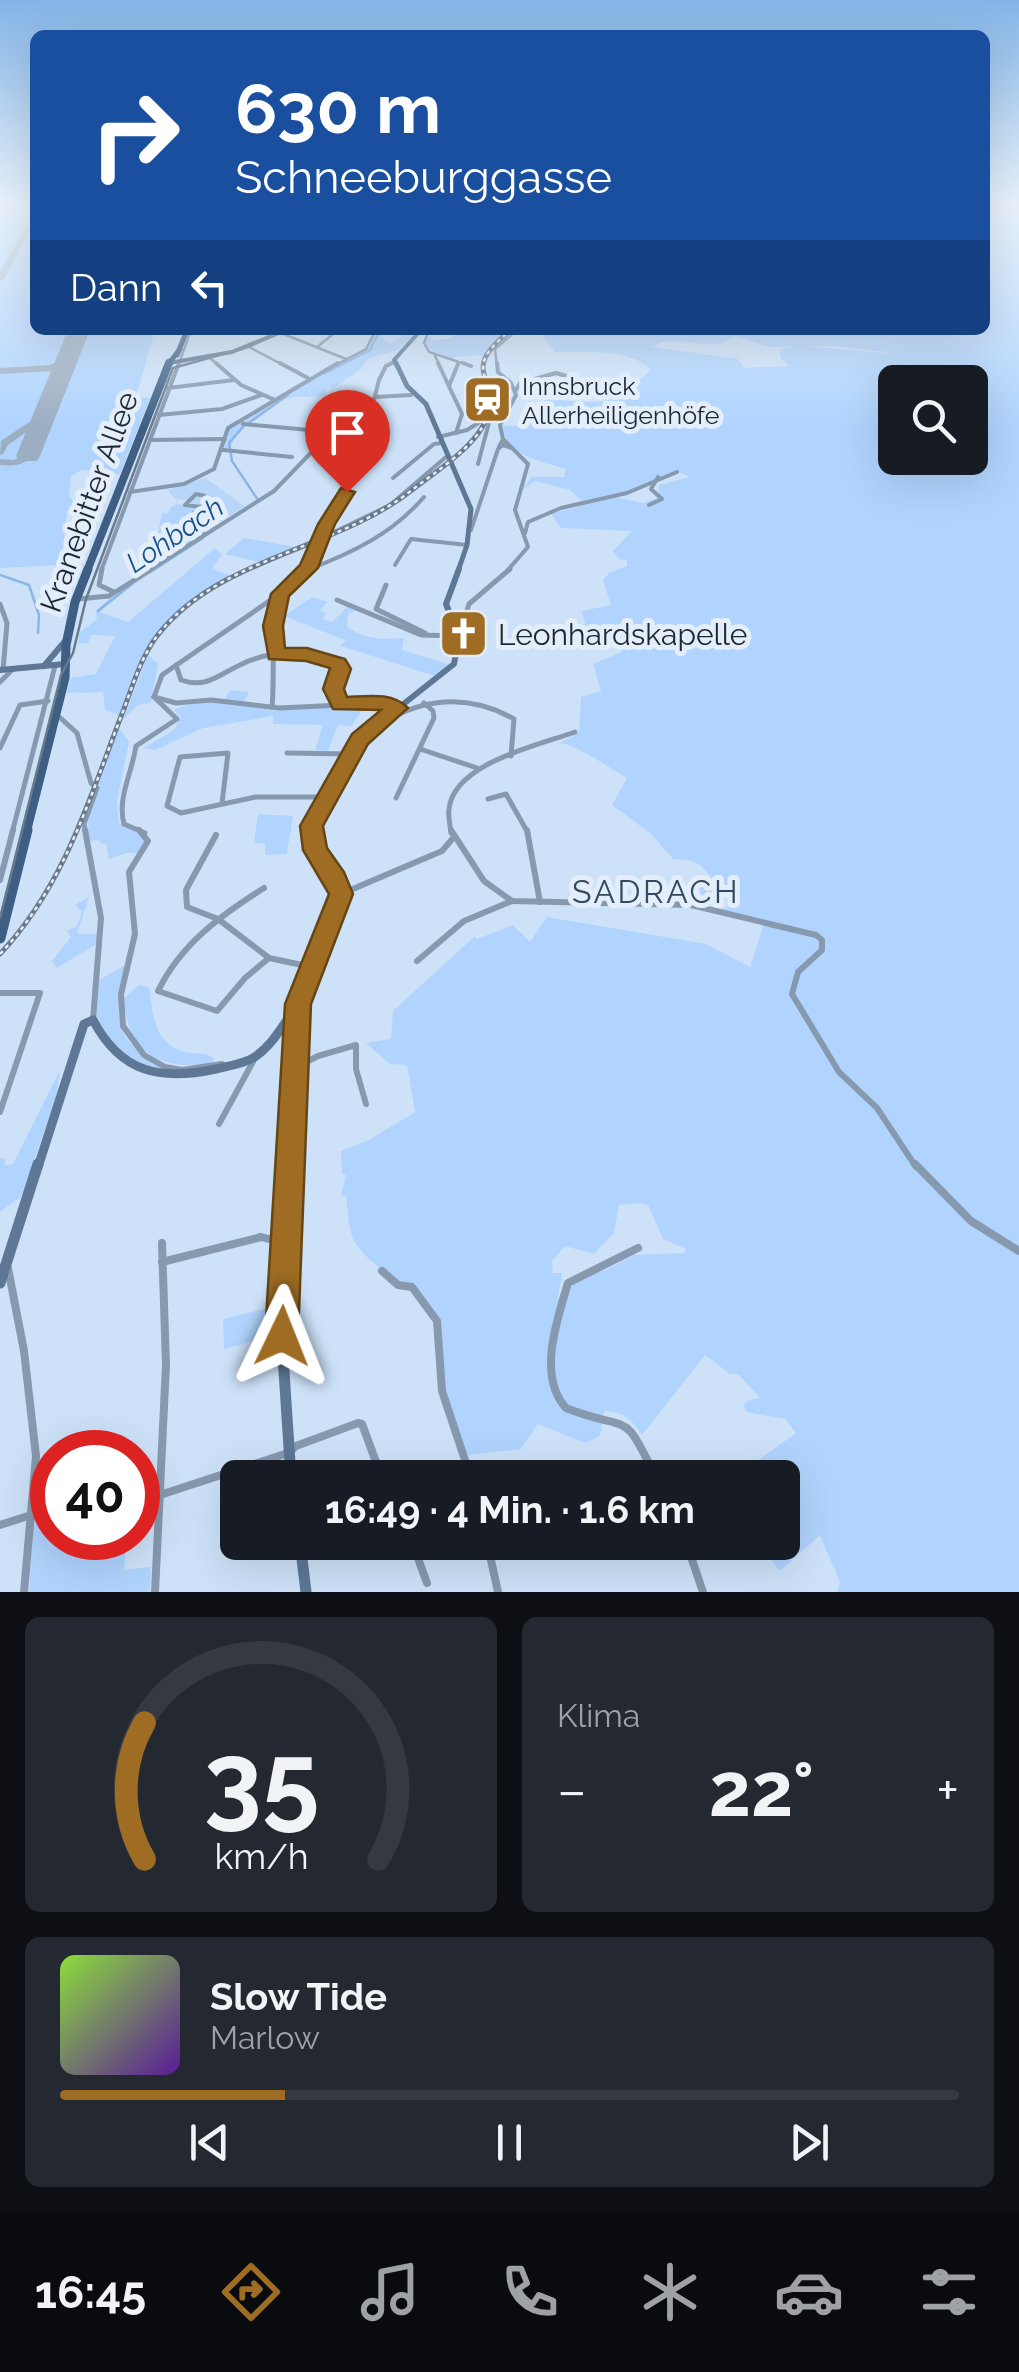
<!DOCTYPE html>
<html lang="de">
<meta charset="utf-8">
<style>
body{margin:0;font-family:Raleway,sans-serif;background:#242831;color:#f1f3f6;height:100vh;display:flex;flex-direction:column;font-size:38px;white-space:nowrap}
*{box-sizing:border-box;margin:0}
p{font-size:32px;color:#9ea1a6}
.icon{flex:none;width:55px;height:55px;fill:none;stroke:currentColor;stroke-width:2;stroke-linecap:round;stroke-linejoin:round}
.map{position:relative;height:1592px;overflow:hidden}
.side{display:flex;flex-direction:column;gap:25px;padding:25px;background:#0d0f14;flex:1}
.side>*{flex:none}
.banner{position:absolute;left:30px;top:30px;width:960px;height:305px;border-radius:15px;box-shadow:0 10px 40px #0002;background:#1a4fa0;color:#fff;overflow:hidden}
.tools{position:absolute;left:878px;top:365px;display:grid;gap:20px}
.tools a{display:grid;place-items:center;width:110px;height:110px;border-radius:15px;background:#171b24;box-shadow:0 10px 40px #0002;font-size:50px}
.speed{position:absolute;left:30px;top:1430px;display:flex;gap:20px;font-size:50px;font-weight:700;text-align:center}
.speed>*{display:grid;place-content:center;width:130px;height:130px;border-radius:50%;background:#171b24;box-shadow:0 10px 40px #0002;line-height:1}
.speed .limit{border:15px solid #d22;background:#fff;color:#111}
.pin{position:absolute;display:grid;place-items:center;width:85px;height:85px;color:#fff;margin:-102px -42px;border-radius:50% 50% 50% 0;rotate:-45deg;box-shadow:0 0 10px #0007}
.pin .icon{rotate:45deg}
.me{position:absolute;width:110px;margin:-55px;rotate:2deg;stroke-linejoin:round;filter:drop-shadow(0 0 8px #0008)}
.turn{display:flex;align-items:center;gap:35px;height:210px;padding:0 40px;font-size:45px}
.turn .icon{width:130px;height:130px;stroke-width:2.5}
.turn b{display:block;font-size:70px;line-height:85px}
.then{display:flex;align-items:center;height:95px;padding:0 40px;background:#0003;gap:20px;font-size:38px}
.big{font-size:75px;font-weight:700;line-height:1.1}
.side .card{flex:1;display:flex;flex-direction:column;justify-content:center;gap:15px;min-width:0;padding:0 35px;border-radius:15px;background:#242831}
.side .dial{align-items:center;gap:0}
.dial svg{height:260px;overflow:visible;fill:none;stroke:#363941;stroke-width:7;stroke-linecap:round;text-anchor:middle}
.dial text{fill:#f1f3f6;stroke:none}
.song{display:flex;align-items:center;gap:30px}
.cover{width:120px;height:120px;border-radius:15px;background:linear-gradient(135deg,hsl(90 70% 55%),hsl(270 70% 35%))}
.played{height:10px;border-radius:5px;background:linear-gradient(90deg,#9e6c22 25%,#363941 25%)}
.keys{display:flex;justify-content:space-around;direction:ltr}
.heat{display:flex;justify-content:space-between;align-items:center;font-size:55px;direction:ltr}
.side .tiles{flex:1;display:grid;gap:25px;grid-template-columns:1fr 1fr}
.card:last-child{grid-column:span 2}
.trip{position:absolute;left:220px;top:1460px;width:580px;height:100px;border-radius:15px;background:#171b24;box-shadow:0 10px 40px #0002;font-weight:700;line-height:100px;text-align:center}
.menu{display:flex;height:160px;justify-content:space-around;align-items:center;background:#090b0e;color:#9ea1a6}
.menu .icon{width:70px;height:70px}
.menu .selected{color:#9e6c22}
.menu b{font-size:45px;color:#f1f3f6}
.map>svg:first-child{display:block}
.built{fill:#b8d6f9}
.green{fill:#b0d4fe;fill-rule:evenodd}
.lines{fill:none;stroke-linecap:round;stroke-linejoin:round}
.stream{stroke:#8bb5e4;stroke-width:2.5}
.taxiway{fill:#9caec2;fill-rule:evenodd}
.runway{fill:#9caec2;fill-rule:evenodd}
.street-far4{stroke:#8799ae;stroke-width:2.5}
.street-far3{stroke:#8799ae;stroke-width:4}
.street-far2{stroke:#8799ae;stroke-width:5}
.street-far1{stroke:#8799ae;stroke-width:6}
.street{stroke:#8799ae;stroke-width:8}
.secondary-far4{stroke:#5d7795;stroke-width:4}
.secondary-far3{stroke:#5d7795;stroke-width:5}
.secondary-far2{stroke:#5d7795;stroke-width:6}
.secondary-far1{stroke:#5d7795;stroke-width:9}
.secondary{stroke:#5d7795;stroke-width:11}
.primary-far3{stroke:#3e5f83;stroke-width:5}
.primary-far2{stroke:#3e5f83;stroke-width:8}
.primary-far1{stroke:#3e5f83;stroke-width:9}
.primary{stroke:#3e5f83;stroke-width:11}
.tram{stroke:#6b7a8a;stroke-width:2.5}
.rail-casing{stroke:#6b7a8a;stroke-width:5}
.rail{stroke:#e3eefa;stroke-width:2.5;stroke-dasharray:4;stroke-linecap:butt}
.route{fill:#9e6c22;stroke:#674616;stroke-width:2.5}
.labels{text-anchor:middle;dominant-baseline:central;stroke-width:10;stroke-linejoin:round;paint-order:stroke}
.far-poi-label{font-size:25px;fill:#1e2832;stroke:#e3eefa;text-anchor:start}
.far-water-label{font-size:28px;font-style:italic;fill:#17528b;stroke:#e3eefa}
.street-label{font-size:30px;fill:#1e2832;stroke:#e3eefa}
.poi-label{font-size:30px;fill:#1e2832;stroke:#e3eefa;text-anchor:start}
.neighbourhood-label{font-size:32px;letter-spacing:2.5px;fill:#344a62;stroke:#e3eefa}
</style>
<div class="map">
<svg width="1019" height="1592" viewBox="0 0 1019 1592">
<rect width="100%" height="100%" fill="#cde2f9"/>
<polygon class="built" points="205,478 245,506 200,534 177,515 187,500 175,499 168,490"/>
<g class="green">
<polygon points="12,204 35,204 35,330 155,330 136,397 150,398 120,474 81,470 71,476 69,497 77,503 67,511 61,565 0,568 0,219"/>
<path d="M985,204H1019V1592H837L840,1582L820,1535L780,1571L757,1543L782,1542V1478L735,1477L796,1433L785,1419L747,1412L743,1406L747,1401L760,1398L738,1374H730L705,1355L642,1435C633,1420 622,1411 604,1411L600,1436L585,1443L538,1424L521,1449L468,1455L443,1385L436,1317L413,1285C392,1281 360,1256 352,1236C348,1223 348,1209 346,1196L341,1195L346,1175L342,1174L341,1151L367,1141L415,1112L407,1065L390,1064L366,1043L391,1039L393,1011L475,936L477,939L513,925L530,942L547,917L706,944L750,967L763,927L756,918L717,910L733,906L726,894L702,895L699,888L713,880C701,862 695,860 673,859L650,833L612,805L627,778C608,767 579,746 560,743L579,732L581,697L601,691L593,664L622,652L606,634L588,636L582,611L611,605L603,580L609,573L627,566V560L619,559L613,551L632,531L561,528L551,514L615,497L643,503L658,498L659,485L690,477L677,471L633,490L582,501L570,490L535,481L519,492L532,477H564L566,469C543,461 505,457 503,426H522L536,419L533,406L542,405L544,400C604,400 603,414 651,370C630,348 584,352 555,352L539,332L519,330H985ZM734,336L768,347L833,346L900,354L801,346L780,349V357L789,366L744,368L738,359L653,347C675,330 712,357 734,336ZM895,382H970V458H895ZM639,1203L648,1205L663,1239L686,1249L684,1253L634,1255L606,1270L579,1278L568,1291L564,1304L558,1298L562,1273H553L552,1261L565,1246L594,1254L614,1233L619,1205Z"/>
<path d="M376,330H383L381,337L391,344L410,330H421L395,351L369,358L360,370L333,388L327,386L325,396C312,397 294,395 283,400C265,408 232,431 230,451L223,450L228,428L247,420L293,387L366,349Z"/>
<polygon points="453,330 510,330 483,355 454,357 450,361 425,346 426,338 431,337 431,341 452,338"/>
<path d="M259,502L112,599L100,612L128,622L215,548L222,554L212,569L233,576C160,610 152,643 119,715L105,710L103,692L67,693L71,678L96,674L115,636L92,635L88,643L78,644L80,632L97,619L96,611L113,595Z"/>
<polygon points="179,504 207,509 203,518 192,519 212,528 174,552 156,543 162,512 167,514 171,507"/>
<polygon points="244,538 296,547 263,563 225,554"/>
<path d="M312,597L328,602L320,610L326,613L323,619L332,622L347,607L356,610L348,615L347,627C365,639 382,640 404,638L402,650L449,664L435,676L341,646L345,640L284,616Z"/>
<polygon points="148,655 158,664 151,702 138,705 122,721"/>
<path d="M230,690L249,692L243,704L275,711L305,705H365L352,726L338,725L328,751L315,750L323,725L273,724V716L203,728L155,750L143,748L174,730L181,717L174,710C190,702 204,702 223,703Z"/>
<path d="M119,728L129,742L117,801L119,823L146,837L141,853H126L109,859L106,843L101,844L98,839L89,842C83,813 107,757 119,728Z"/>
<polygon points="258,814 293,816 287,854 265,855 265,843 254,843"/>
<polygon points="89,897 77,934 97,934 98,943 57,968 52,961 71,937 67,931 77,926 82,911 75,905"/>
<path d="M127,964C116,1024 108,1032 164,1069L159,1073C136,1061 99,1041 96,1012C95,1002 98,990 99,980Z"/>
<path d="M139,985L149,987C153,1015 154,1048 191,1053C202,1054 206,1052 214,1059L212,1063C161,1072 126,1052 124,998Z"/>
<polygon points="60,1070 56,1097 22,1196 0,1212 0,1158 5,1159 5,1165 13,1164"/>
<polygon points="276,1306 275,1335 224,1349 223,1319"/>
<polygon points="52,1501 52,1538 127,1538 124,1570 151,1567 150,1592 29,1592 34,1507"/>
</g>
<g class="lines">
<g class="stream">
<polyline points="325,373 370,350 380,330"/>
<polyline points="250,422 288,395"/>
<polyline points="243,427 229,443 232,461 258,500"/>
<polyline points="155,569 203,538"/>
<polyline points="0,575 29,585 39,615 38,633"/>
<polyline points="98,611 132,584"/>
</g>
<g class="taxiway">
<polygon points="35,214 35,222 4,279 0,281 0,272 32,216"/>
<polygon points="66,358 70,361 69,363 52,371 0,374 0,368 50,365"/>
<polygon points="41,414 49,416 8,445 3,454 0,455 1,441"/>
<path d="M28,453L33,456C22,466 14,466 0,465V459L14,460Z"/>
</g>
<polygon class="runway" points="68,330 90,330 40,456 37,461 19,461 16,456"/>
<g class="street-far4">
<polyline points="429,330 424,343 429,352 471,366"/>
<polyline points="281,333 346,359"/>
<polyline points="249,347 285,366"/>
<polyline points="317,347 338,330"/>
<polyline points="435,356 440,366"/>
<polyline points="209,357 219,366"/>
<polyline points="178,366 191,330"/>
<polyline points="334,366 366,349 376,330"/>
<polyline points="386,366 395,362"/>
<polyline points="497,366 495,349 517,330"/>
</g>
<g class="street-far3">
<polyline points="216,363 241,385 275,400"/>
<polyline points="280,363 308,378"/>
<polyline points="438,363 462,414 456,433"/>
<polyline points="463,363 471,366"/>
<polyline points="497,363 498,372 511,383 516,395 500,425 503,439 499,447"/>
<polyline points="449,386 458,364"/>
<polyline points="168,388 234,380"/>
<polyline points="516,390 520,383 556,373 620,392"/>
<polyline points="375,397 411,395"/>
<polyline points="159,415 222,409 261,395"/>
<polyline points="243,424 331,432"/>
<polyline points="438,437 467,430 511,403"/>
<polyline points="503,439 528,464 515,510 528,547 507,571"/>
<polyline points="150,440 225,439"/>
<polyline points="223,450 292,457"/>
<polyline points="478,464 491,415"/>
<polyline points="393,478 434,444 441,443"/>
<polyline points="130,492 184,484 214,469 228,428 338,363"/>
<polyline points="192,498 185,505 201,507 185,520 204,534"/>
<polyline points="192,498 196,494 205,496"/>
<polyline points="204,500 216,503"/>
<polyline points="649,505 662,499 651,489 658,477"/>
<polyline points="201,507 211,500"/>
<polyline points="471,530 498,449 503,445 512,448"/>
<polyline points="525,533 528,522 561,508 627,493 677,472"/>
<polyline points="324,537 390,505 446,457"/>
<polyline points="395,565 411,539 467,545"/>
<path d="M307,570C352,553 392,534 424,497"/>
<polyline points="101,571 179,363"/>
<polyline points="148,571 274,491 331,432 333,425 325,406"/>
<polyline points="306,571 357,467 379,380 386,366 392,363"/>
</g>
<g class="street-far2">
<polyline points="102,569 99,585 114,592"/>
<polyline points="307,570 311,569"/>
<polyline points="386,585 376,609 425,633"/>
<polyline points="78,599 109,596 152,569"/>
<polyline points="337,600 421,635 459,636 469,604 510,569"/>
<polyline points="0,604 7,623 3,670"/>
<path d="M176,665L181,680C206,689 218,675 240,665C271,649 309,651 340,666L334,689L340,704"/>
<polyline points="0,682 13,669"/>
<polyline points="154,697 176,703 211,700 279,708 384,703 397,708"/>
<polyline points="154,697 162,675 278,595"/>
<path d="M272,707C275,681 270,615 280,597C286,586 300,577 308,569"/>
<polyline points="56,714 77,733 91,783 97,788 84,824 86,833"/>
<path d="M391,718C433,696 473,696 514,719L511,756"/>
<polyline points="0,748 20,705 48,701"/>
<polyline points="420,749 477,768"/>
<polyline points="287,753 351,754"/>
<polyline points="396,798 434,718 433,711 424,703"/>
<polyline points="488,799 506,794 528,833"/>
<polyline points="222,803 228,753 180,757 167,806 181,813 256,797 325,797"/>
<polyline points="12,833 55,666"/>
<path d="M145,833L124,824C117,798 132,773 136,746L177,719L154,697"/>
<path d="M451,833C450,825 448,816 449,809C454,763 539,745 575,732"/>
</g>
<g class="street-far1">
<polyline points="85,830 101,918 93,1020"/>
<polyline points="139,830 148,841 129,872 135,934 121,994 123,1026 144,1055 165,1067 182,1070 222,1064"/>
<polyline points="451,830 484,881 512,901 691,905 816,935 822,940 822,950 798,972 792,994 839,1072 877,1108 916,1167"/>
<polyline points="527,830 540,902"/>
<polyline points="216,835 186,890 187,907 218,919 269,958 307,966"/>
<polyline points="0,880 13,830"/>
<path d="M264,888C221,915 181,944 158,991L217,1011L245,978L269,958"/>
<polyline points="341,894 442,851 453,838"/>
<polyline points="417,961 464,921 512,901"/>
<polyline points="0,993 40,993 0,1112"/>
<polyline points="295,1068 318,1056 356,1045 356,1069 366,1104"/>
<polyline points="219,1124 255,1058"/>
</g>
<g class="street">
<polyline points="915,1164 971,1221 1019,1251"/>
<path d="M638,1248L568,1283C557,1320 537,1376 566,1408C632,1434 622,1406 656,1478"/>
<polyline points="162,1262 261,1237 284,1243"/>
<polyline points="8,1268 24,1351 36,1456 24,1592"/>
<polyline points="382,1271 398,1285 412,1287 437,1321 442,1391 471,1478"/>
<polyline points="160,1495 288,1453 296,1446 358,1423 362,1424 382,1478"/>
<polyline points="0,1525 28,1516"/>
<polyline points="412,1542 427,1583"/>
<polyline points="487,1542 498,1592"/>
<polyline points="686,1542 703,1592"/>
<polyline points="155,1592 166,1365 162,1243"/>
</g>
<g class="secondary-far4">
<polyline points="169,363 232,352 286,330"/>
<polyline points="397,366 394,360 421,330"/>
</g>
<polyline class="secondary-far3" points="396,363 407,386 426,404 471,509 467,545 458,571"/>
<g class="secondary-far2">
<polyline points="44,666 66,640"/>
<polyline points="0,670 65,664"/>
<polyline points="313,833 313,820 363,736 454,664 459,636 446,604 459,569"/>
</g>
<g class="secondary-far1">
<path d="M38,1167L84,1024L93,1020C121,1073 160,1081 216,1069C228,1066 243,1064 253,1058C273,1046 284,1022 298,1005"/>
<polyline points="289,1167 298,1007 310,963 341,894 313,846 313,830"/>
</g>
<g class="secondary">
<polyline points="289,1164 282,1341 291,1478"/>
<polyline points="0,1283 38,1164"/>
<polyline points="300,1542 306,1592"/>
</g>
<g class="primary-far3">
<polyline points="177,355 187,330"/>
<polyline points="167,366 180,349"/>
</g>
<polyline class="primary-far2" points="87,571 169,363"/>
<polyline class="primary-far1" points="26,833 65,678 66,645 75,602 88,569"/>
<polyline class="primary" points="0,938 27,830"/>
<polyline class="tram" points="0,918 61,675 73,653 86,599 173,368 245,348 287,330"/>
<defs>
<path id="rail" d="M0,954C63,887 88,803 120,719C131,692 139,660 157,636C219,556 335,551 412,490C435,472 479,445 487,416C499,371 458,373 511,330"/>
</defs>
<use href="#rail" class="rail-casing"/>
<use href="#rail" class="rail"/>
</g>
<linearGradient id="sky" x2="0" y2="1"><stop stop-color="#83b4e6"/><stop offset="0.48" stop-color="#e8f2fc"/><stop offset="1" stop-color="#e8f2fc" stop-opacity="0"/></linearGradient>
<rect width="1019" height="427" fill="url(#sky)"/>
<path class="route" d="M341,488L355,492L335,524L318,568L289,596L283,626L285,648H307L345,659L351,669L344,689L347,697C369,696 392,692 408,708L368,744L323,826L327,848L344,872L353,894L311,1004L298,1336L293,1348L282,1353L270,1348L265,1336L285,1004L329,894L303,850L300,826L352,734L381,710L333,709L323,689L330,668L306,661L269,659L263,626L271,594L300,565L318,524Z"/>
<defs>
<symbol id="station-square" viewBox="-11 -11 22 22"><rect x="-9" y="-9" width="18" height="18" rx="4" fill="#9e6c22" stroke="#e3eefa"/><path d="M-3-6H3Q5-6 5-4V2Q5 4 3 4L4.5 6H3L1.5 4h-3L-3 6H-4.5L-3 4Q-5 4-5 2V-4Q-5-6-3-6ZM-3.5-4v3h7v-3ZM-3.5 1v1.5H-2V1ZM2 1v1.5H3.5V1Z" fill="#fff"/></symbol>
<symbol id="church-square" viewBox="-11 -11 22 22"><rect x="-9" y="-9" width="18" height="18" rx="4" fill="#9e6c22" stroke="#e3eefa"/><path d="M-1.2-6h2.4v3.5h3.3v2.4h-3.3V6h-2.4V-.1h-3.3v-2.4h3.3Z" fill="#fff"/></symbol>
</defs>
<g fill-rule="evenodd">
<use href="#station-square" x="460" y="372" width="55" height="55"/>
<use href="#church-square" x="436" y="606" width="55" height="55"/>
</g>
<g class="labels">
<g class="far-poi-label">
<text x="522" y="386">Innsbruck<tspan x="522" dy="29">Allerheiligenhöfe</tspan></text>
</g>
<g class="far-water-label">
<text transform="translate(175 535) rotate(-34)">Lohbach</text>
</g>
<g class="street-label">
<text transform="translate(89 502) rotate(-70)">Kranebitter Allee</text>
</g>
<g class="poi-label">
<text x="498" y="634">Leonhardskapelle</text>
</g>
<g class="neighbourhood-label">
<text x="656" y="891">SADRACH</text>
</g>
</g>
</svg>
<div class="tools">
<a><svg class="icon" aria-label="search" viewBox="0 0 24 24"><circle cx="10" cy="10" r="6"/><path d="M15 15l6 6"/></svg></a>
</div>
<div class="speed"><div class="limit">40</div></div>
<div class="pin" style="left:347px;top:492px;background:#d93025"><svg class="icon" aria-label="arrive" viewBox="0 0 24 24"><path d="M6 21V4h12l-3 4 3 4H6"/></svg></div>
<svg class="me" style="left:282px;top:1336px" viewBox="-20 -20 40 40"><path d="M0-17L14 15 0 8-14 15z" fill="#9e6c22" stroke="#fff" stroke-width="4"/></svg>
<div class="trip">16:49 · 4 Min. · 1.6 km</div>
<div class="banner">
<div class="turn"><svg class="icon" aria-label="right" viewBox="0 0 24 24"><path d="M7 20v-9h11M14 6l5 5-5 5"/></svg><div><b>630 m</b>Schneeburggasse</div></div>
<div class="then">Dann<svg class="icon" aria-label="left" viewBox="0 0 24 24"><path d="M17 20v-9H6M10 6l-5 5 5 5"/></svg></div>
</div>
</div>
<section class="side">
<div class="tiles">
<div class="card dial"><svg viewBox="0 0 100 80">
<path d="M14 69A42 42 0 1 1 86 69"/>
<path d="M14 69A42 42 0 0 1 14 27" stroke="#9e6c22"/>
<text x="50" y="56" font-size="32" font-weight="700">35</text>
<text x="50" y="72" font-size="11">km/h</text>
</svg></div>
<div class="card"><p>Klima</p>
<div class="heat"><a>−</a><b class="big">22°</b><a>+</a></div>
</div>
<div class="card">
<div class="song"><i class="cover"></i><div><b>Slow Tide</b><p>Marlow</p></div></div>
<div class="played"></div>
<div class="keys"><svg class="icon" aria-label="previous" viewBox="0 0 24 24"><path d="M18 5L8 12l10 7zM5 5v14"/></svg><svg class="icon" aria-label="pause" viewBox="0 0 24 24"><path d="M8 5v14M16 5v14"/></svg><svg class="icon" aria-label="next" viewBox="0 0 24 24"><path d="M6 5l10 7-10 7zM19 5v14"/></svg></div>
</div>
</div>
</section>
<nav class="menu">
<b>16:45</b>
<svg class="icon selected" aria-label="directions" viewBox="0 0 24 24"><path d="M12 3l9 9-9 9-9-9zM9 14v-3h6M13 9l2 2-2 2"/></svg>
<svg class="icon" aria-label="music" viewBox="0 0 24 24"><path d="M9 18V5l10-2v13"/><circle cx="6" cy="18" r="3"/><circle cx="16" cy="16" r="3"/></svg>
<svg class="icon" aria-label="phone" viewBox="0 0 24 24"><path d="M5 4h4l2 5-3 2q2 4 5 5l2-3 5 2v4C11 20 4 13 5 4z"/></svg>
<svg class="icon" aria-label="climate" viewBox="0 0 24 24"><path d="M12 3v18M4 7l16 10M4 17L20 7"/></svg>
<svg class="icon" aria-label="car" viewBox="0 0 24 24"><path d="M5 17H2v-5l4-1 3-4h7l3 4 3 1v5h-3M9 17h6M6 11h13"/><circle cx="7" cy="17" r="2"/><circle cx="17" cy="17" r="2"/></svg>
<svg class="icon" aria-label="filters" viewBox="0 0 24 24"><path d="M4 7h16M4 17h16"/><circle cx="9" cy="7" r="2"/><circle cx="15" cy="17" r="2"/></svg>
</nav>
